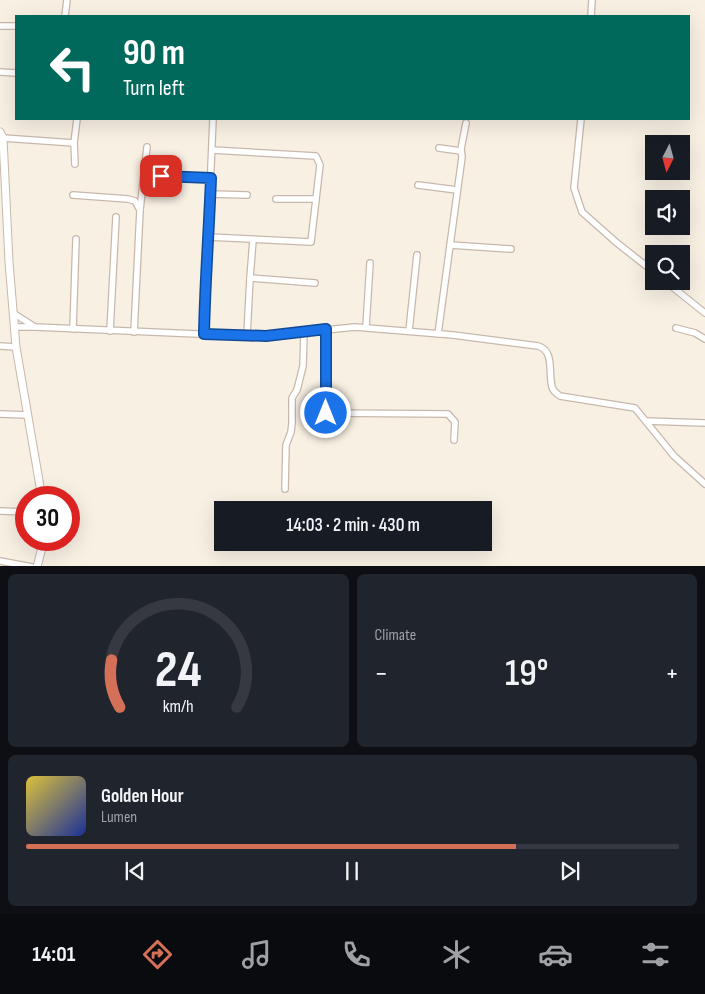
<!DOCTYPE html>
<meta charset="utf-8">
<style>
body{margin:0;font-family:"Sofia Sans Condensed",sans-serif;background:#20242c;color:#f1f3f6;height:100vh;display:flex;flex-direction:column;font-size:19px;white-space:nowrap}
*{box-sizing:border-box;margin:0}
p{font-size:16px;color:#9ea1a6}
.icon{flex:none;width:28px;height:28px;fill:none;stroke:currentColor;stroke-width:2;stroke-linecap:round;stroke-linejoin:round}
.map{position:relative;height:566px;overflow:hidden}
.drawer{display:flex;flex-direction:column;gap:8px;padding:8px;background:#0d0f14;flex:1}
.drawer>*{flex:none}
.guide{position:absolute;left:15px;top:15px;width:675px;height:105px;border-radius:0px;box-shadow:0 5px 20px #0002;background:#00695c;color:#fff;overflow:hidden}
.needle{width:32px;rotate:186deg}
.fabs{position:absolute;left:645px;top:135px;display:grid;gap:10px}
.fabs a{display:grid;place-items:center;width:45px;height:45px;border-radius:0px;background:#171b24;box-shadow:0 5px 20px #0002;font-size:25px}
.speed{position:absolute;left:15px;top:486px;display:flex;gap:10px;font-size:25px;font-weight:700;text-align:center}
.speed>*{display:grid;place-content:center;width:65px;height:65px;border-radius:50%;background:#171b24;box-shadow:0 5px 20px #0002;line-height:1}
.speed .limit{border:8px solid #d22;background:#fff;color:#111}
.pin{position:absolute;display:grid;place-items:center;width:42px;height:42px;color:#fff;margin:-21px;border-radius:10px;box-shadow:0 2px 8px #0006}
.me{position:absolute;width:55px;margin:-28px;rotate:0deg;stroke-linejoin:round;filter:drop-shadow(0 0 4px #0008)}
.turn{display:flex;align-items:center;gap:18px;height:105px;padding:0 25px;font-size:22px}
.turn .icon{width:65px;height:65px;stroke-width:2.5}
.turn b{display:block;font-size:35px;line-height:42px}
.big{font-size:38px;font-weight:600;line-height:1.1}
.drawer .tile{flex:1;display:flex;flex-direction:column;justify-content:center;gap:8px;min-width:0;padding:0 18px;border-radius:8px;background:#20242c}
.drawer .dial{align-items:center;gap:0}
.dial svg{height:130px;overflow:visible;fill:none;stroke:#363941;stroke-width:7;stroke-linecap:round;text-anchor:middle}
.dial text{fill:#f1f3f6;stroke:none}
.song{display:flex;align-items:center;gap:15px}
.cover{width:60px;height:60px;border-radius:8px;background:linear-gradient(135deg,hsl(50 70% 55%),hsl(230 70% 35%))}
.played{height:5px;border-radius:2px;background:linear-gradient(90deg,#d47057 75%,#363941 75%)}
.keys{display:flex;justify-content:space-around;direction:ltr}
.heat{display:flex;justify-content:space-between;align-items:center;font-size:28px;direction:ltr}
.drawer .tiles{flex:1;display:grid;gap:8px;grid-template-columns:1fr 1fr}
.tile:last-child{grid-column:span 2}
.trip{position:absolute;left:214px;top:501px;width:278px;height:50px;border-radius:0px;background:#171b24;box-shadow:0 5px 20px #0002;font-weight:600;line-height:50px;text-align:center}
.tab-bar{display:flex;height:80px;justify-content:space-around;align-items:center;background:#090b0e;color:#9ea1a6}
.tab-bar .icon{width:35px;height:35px}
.tab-bar .selected{color:#d47057}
.tab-bar b{font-size:22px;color:#f1f3f6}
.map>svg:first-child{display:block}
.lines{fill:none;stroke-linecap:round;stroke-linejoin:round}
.minor-casing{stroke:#c8b8ac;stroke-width:8}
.tertiary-casing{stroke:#c8b8ac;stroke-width:9}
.minor{stroke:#fff;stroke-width:5.5}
.tertiary{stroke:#fff;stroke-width:7}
.route-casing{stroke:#114b97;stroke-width:12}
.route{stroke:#1a73e8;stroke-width:9}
</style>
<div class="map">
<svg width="705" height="567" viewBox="0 0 705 567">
<rect width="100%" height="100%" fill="#f9f0e4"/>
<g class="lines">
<defs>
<g id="minor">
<polyline points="65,16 67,0"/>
<polyline points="591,16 592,0"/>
<polyline points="0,26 16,26"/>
<polyline points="0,72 16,73"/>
<polyline points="581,119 574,188 582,212 617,243 654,272"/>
<polyline points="3,138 74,143 77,119"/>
<polyline points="74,143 75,164"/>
<polyline points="439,148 461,151"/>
<polyline points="144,176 211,178"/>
<polyline points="418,185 457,190"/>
<polyline points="210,194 247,195"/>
<polyline points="73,195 128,199 135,201 140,210 134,332"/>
<polyline points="276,199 316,199"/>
<polyline points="140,210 147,147"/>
<polyline points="208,237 311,242 320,165 316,156 212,150"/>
<polyline points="450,245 511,249"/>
<polyline points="250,278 315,283"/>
<polyline points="665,281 705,313"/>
<path d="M13,313L35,327L198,334L266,336L355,327L453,335L538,346C555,351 548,373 552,387C553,391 557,394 560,396L635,408L674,456L705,484"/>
<polyline points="15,327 35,327"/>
<polyline points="366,327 370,263"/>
<polyline points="676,328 695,333 705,339"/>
<polyline points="73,329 76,239"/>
<polyline points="326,329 326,413 448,414 455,422 454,440"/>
<polyline points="110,331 116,217"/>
<polyline points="409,331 417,255"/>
<polyline points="204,334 213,119"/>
<polyline points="438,334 462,157 461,149 466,123"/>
<polyline points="247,335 250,278 253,240"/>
<polyline points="0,346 16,347"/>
<polyline points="0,414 28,415"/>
<polyline points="646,421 705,423"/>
<polyline points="285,489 286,445 291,432 292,423 292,398 297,390 303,366 304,332"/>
<polyline points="0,511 26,512"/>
<polyline points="0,561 32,567"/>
</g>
<g id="tertiary">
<polyline points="0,132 3,138 9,262 16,347 42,498"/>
<polyline points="37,567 44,540"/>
</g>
</defs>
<use href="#minor" class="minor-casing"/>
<use href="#tertiary" class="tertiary-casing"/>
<use href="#minor" class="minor"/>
<use href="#tertiary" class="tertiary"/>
</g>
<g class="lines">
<defs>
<path id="route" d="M161,176L211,178C209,231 205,282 204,334L266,336L326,329V413"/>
</defs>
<use href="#route" class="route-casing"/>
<use href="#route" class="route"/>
</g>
</svg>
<div class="fabs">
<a><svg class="needle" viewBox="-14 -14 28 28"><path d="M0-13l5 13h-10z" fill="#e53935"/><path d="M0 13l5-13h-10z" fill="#9ea1a6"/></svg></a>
<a><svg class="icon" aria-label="sound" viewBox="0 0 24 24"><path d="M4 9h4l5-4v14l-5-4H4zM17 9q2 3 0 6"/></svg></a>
<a><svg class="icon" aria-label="search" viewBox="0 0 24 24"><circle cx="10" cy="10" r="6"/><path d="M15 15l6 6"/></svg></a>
</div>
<div class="speed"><div class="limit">30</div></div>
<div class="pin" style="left:161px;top:176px;background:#d93025"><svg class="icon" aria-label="arrive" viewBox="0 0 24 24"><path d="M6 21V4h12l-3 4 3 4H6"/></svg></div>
<svg class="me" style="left:326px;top:413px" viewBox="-20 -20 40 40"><circle r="17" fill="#1a73e8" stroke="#fff" stroke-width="3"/><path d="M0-11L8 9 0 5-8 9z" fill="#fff"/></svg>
<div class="trip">14:03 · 2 min · 430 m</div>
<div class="guide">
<div class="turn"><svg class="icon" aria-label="left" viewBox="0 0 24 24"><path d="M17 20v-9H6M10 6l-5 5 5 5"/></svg><div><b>90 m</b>Turn left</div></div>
</div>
</div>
<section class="drawer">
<div class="tiles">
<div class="tile dial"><svg viewBox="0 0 100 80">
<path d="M14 69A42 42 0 1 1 86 69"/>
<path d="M14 69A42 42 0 0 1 9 40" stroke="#d47057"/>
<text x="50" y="56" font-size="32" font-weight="700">24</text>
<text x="50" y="72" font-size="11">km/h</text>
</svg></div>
<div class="tile"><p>Climate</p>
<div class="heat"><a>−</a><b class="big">19°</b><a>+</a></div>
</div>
<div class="tile">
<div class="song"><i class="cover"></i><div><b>Golden Hour</b><p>Lumen</p></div></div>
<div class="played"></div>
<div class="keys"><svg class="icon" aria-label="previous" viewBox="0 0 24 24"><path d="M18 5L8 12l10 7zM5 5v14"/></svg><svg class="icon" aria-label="pause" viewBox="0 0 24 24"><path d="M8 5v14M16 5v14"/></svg><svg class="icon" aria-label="next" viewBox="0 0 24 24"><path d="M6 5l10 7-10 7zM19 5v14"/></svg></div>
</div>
</div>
</section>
<nav class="tab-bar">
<b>14:01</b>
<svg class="icon selected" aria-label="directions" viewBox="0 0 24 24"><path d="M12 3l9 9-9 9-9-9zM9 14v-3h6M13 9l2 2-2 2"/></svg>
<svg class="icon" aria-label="music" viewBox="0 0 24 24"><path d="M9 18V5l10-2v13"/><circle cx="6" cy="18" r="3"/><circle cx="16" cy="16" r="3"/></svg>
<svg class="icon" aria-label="phone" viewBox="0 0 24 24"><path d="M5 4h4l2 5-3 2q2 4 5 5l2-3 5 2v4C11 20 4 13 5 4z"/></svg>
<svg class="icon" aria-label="climate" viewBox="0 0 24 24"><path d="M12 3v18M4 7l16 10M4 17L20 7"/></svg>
<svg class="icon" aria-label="car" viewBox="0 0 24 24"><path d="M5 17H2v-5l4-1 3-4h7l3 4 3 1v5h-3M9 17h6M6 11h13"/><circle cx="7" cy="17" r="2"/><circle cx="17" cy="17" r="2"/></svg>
<svg class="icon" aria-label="filters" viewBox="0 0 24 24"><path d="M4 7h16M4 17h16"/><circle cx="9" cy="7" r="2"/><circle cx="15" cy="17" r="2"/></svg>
</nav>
